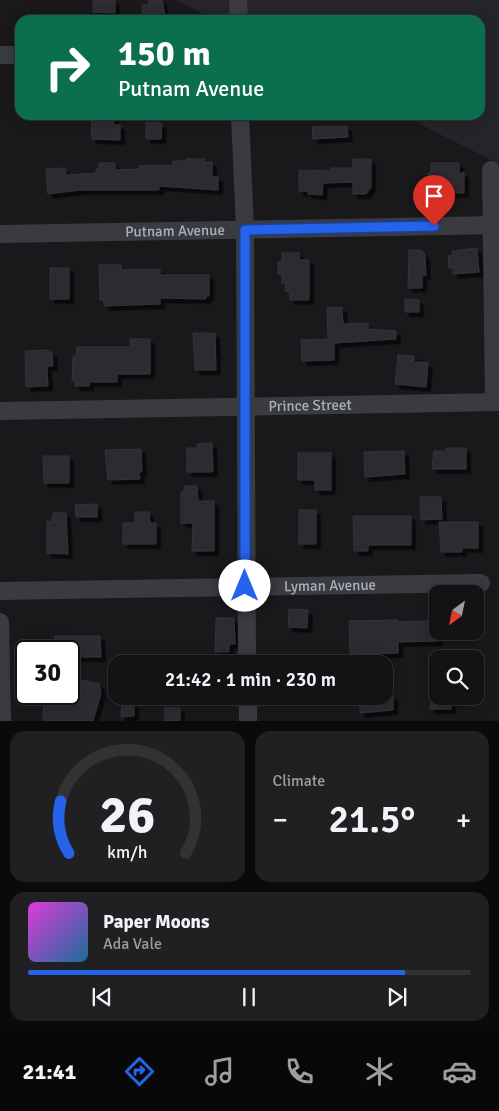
<!DOCTYPE html>
<meta charset="utf-8">
<style>
body{margin:0;font-family:Signika,sans-serif;background:#202022;color:#f1f3f6;height:100vh;display:flex;flex-direction:column;font-size:19px;white-space:nowrap}
*{box-sizing:border-box;margin:0}
p{font-size:16px;color:#9d9ea0}
.icon{flex:none;width:28px;height:28px;fill:none;stroke:currentColor;stroke-width:2;stroke-linecap:round;stroke-linejoin:round}
.map{position:relative;height:721px;overflow:hidden}
.side{display:flex;flex-direction:column;gap:10px;padding:10px;background:#0a0a0c;flex:1}
.side>*{flex:none}
.guide{position:absolute;left:15px;top:15px;width:470px;height:105px;border-radius:15px;box-shadow:0 2px 12px #0003,0 0 0 1px #323234;background:#0b6e4f;color:#fff;overflow:hidden}
.needle{width:32px;rotate:213deg}
.fabs{position:absolute;left:429px;top:585px;display:grid;gap:10px}
.fabs a{display:grid;place-items:center;width:55px;height:55px;border-radius:10px;background:#131315;box-shadow:0 2px 12px #0003,0 0 0 1px #323234;font-size:25px}
.speed{position:absolute;left:15px;top:640px;display:flex;gap:10px;font-size:25px;font-weight:700;text-align:center}
.speed>*{display:grid;place-content:center;width:65px;height:65px;border-radius:50%;background:#131315;box-shadow:0 2px 12px #0003,0 0 0 1px #323234;line-height:1}
.speed .limit{border:2px solid #111;border-radius:8px;background:#fff;color:#111}
.pin{position:absolute;display:grid;place-items:center;width:42px;height:42px;color:#fff;margin:-51px -21px;border-radius:50% 50% 50% 0;rotate:-45deg;box-shadow:0 0 5px #0007}
.pin .icon{rotate:45deg}
.me{position:absolute;width:55px;margin:-28px;rotate:0deg;stroke-linejoin:round;filter:drop-shadow(0 0 4px #0008)}
.turn{display:flex;align-items:center;gap:18px;height:105px;padding:0 20px;font-size:22px}
.turn .icon{width:65px;height:65px;stroke-width:2.5}
.turn b{display:block;font-size:35px;line-height:42px}
.big{font-size:38px;font-weight:600;line-height:1.1}
.side .tile{flex:1;display:flex;flex-direction:column;justify-content:center;gap:8px;min-width:0;padding:0 18px;border-radius:15px;background:#202022}
.side .dial{align-items:center;gap:0}
.dial svg{height:130px;overflow:visible;fill:none;stroke:#323234;stroke-width:7;stroke-linecap:round;text-anchor:middle}
.dial text{fill:#f1f3f6;stroke:none}
.song{display:flex;align-items:center;gap:15px}
.cover{width:60px;height:60px;border-radius:8px;background:linear-gradient(135deg,hsl(300 70% 55%),hsl(200 70% 35%))}
.played{height:5px;border-radius:2px;background:linear-gradient(90deg,#2563eb 85%,#323234 85%)}
.keys{display:flex;justify-content:space-around;direction:ltr}
.heat{display:flex;justify-content:space-between;align-items:center;font-size:28px;direction:ltr}
.side .tiles{flex:1;display:grid;gap:10px;grid-template-columns:1fr 1fr}
.tile:last-child{grid-column:span 2}
.trip{position:absolute;left:108px;top:655px;width:285px;height:50px;border-radius:15px;background:#131315;box-shadow:0 2px 12px #0003,0 0 0 1px #323234;font-weight:600;line-height:50px;text-align:center}
.dock{display:flex;height:80px;justify-content:space-around;align-items:center;background:#080808;color:#9d9ea0}
.dock .icon{width:35px;height:35px}
.dock .selected{color:#2563eb}
.dock b{font-size:22px;color:#f1f3f6}
.map>svg:first-child{display:block}
.built{fill:#252529}
.building{fill:#2d2c30;stroke:#343338;filter:url(#shadow)}
.lines{fill:none;stroke-linecap:round;stroke-linejoin:round}
.minor{stroke:#3a3b41;stroke-width:18}
.route-casing{stroke:#184099;stroke-width:12}
.route{stroke:#2563eb;stroke-width:9}
.labels{text-anchor:middle;dominant-baseline:central;stroke-width:5;stroke-linejoin:round;paint-order:stroke}
.street-label{font-size:15px;fill:#abafbb;stroke:#141417}
</style>
<div class="map">
<svg width="499" height="721" viewBox="0 0 499 721">
<defs>
<filter id="shadow"><feDropShadow dx="4.5" dy="4.5" stdDeviation="0" flood-color="#0009"/></filter>
</defs>
<rect width="100%" height="100%" fill="#19191c"/>
<polygon class="built" points="176,0 499,0 499,164 402,115 480,115 480,20 215,20"/>
<g class="building">
<polygon points="93,0 115,0 115,13 93,12"/>
<polygon points="162,0 166,20 143,20 142,5 149,5 148,1"/>
<polygon points="91,115 114,115 114,125 120,125 120,140 92,139"/>
<polygon points="146,122 162,123 161,139 146,139"/>
<polygon points="347,126 348,137 313,139 312,127"/>
<polygon points="186,159 205,159 204,162 212,162 212,176 218,177 218,190 159,186 159,190 80,190 48,194 46,169 65,168 66,175 96,173 96,169 99,169 99,163 115,163 115,170 139,169 139,166 173,165 173,161 186,161"/>
<polygon points="353,159 371,159 371,187 366,194 353,194 353,182 323,183 322,195 308,194 308,191 299,191 299,170 331,171 331,168 353,168"/>
<polygon points="431,163 459,163 459,174 464,172 464,193 428,193 428,173 431,173"/>
<polygon points="477,248 479,272 453,274 453,268 449,268 448,256 453,255 452,251"/>
<polygon points="409,250 421,250 425,255 426,275 422,276 422,288 408,288"/>
<polygon points="282,253 299,253 299,260 309,260 309,300 290,300 289,291 285,291 286,283 282,283 282,274 278,274 278,262 282,262"/>
<polygon points="99,265 121,265 121,270 160,269 160,275 209,275 209,296 206,296 206,299 160,298 160,304 104,306 104,300 100,300"/>
<rect x="50" y="268" width="19" height="31"/>
<polygon points="405,299 419,300 419,312 405,312"/>
<polygon points="342,307 343,324 368,323 368,329 396,331 396,339 334,343 334,360 302,361 301,340 328,339 327,308"/>
<polygon points="193,333 215,333 216,370 195,370"/>
<polygon points="130,339 150,339 150,374 117,374 117,382 89,382 89,386 75,386 75,380 72,380 73,356 76,356 77,347 130,347"/>
<polygon points="48,350 48,352 52,352 53,366 47,366 48,386 26,387 25,351"/>
<polygon points="398,355 414,356 414,362 428,363 426,387 395,384"/>
<polygon points="212,443 213,472 187,472 187,448 198,448 197,444"/>
<polygon points="446,448 466,448 466,469 432,469 434,451 447,451"/>
<polygon points="141,449 142,472 139,472 140,479 108,480 105,450"/>
<polygon points="404,451 405,474 365,477 364,452"/>
<polygon points="298,453 331,453 331,490 315,490 315,480 298,480"/>
<polygon points="43,456 69,456 69,483 44,483"/>
<polygon points="184,486 197,486 198,501 214,501 214,551 192,551 193,523 181,523 181,492 184,492"/>
<polygon points="420,497 441,497 442,519 421,520"/>
<polygon points="97,504 97,517 76,517 75,505"/>
<rect x="299" y="510" width="17" height="34"/>
<polygon points="135,512 149,512 150,523 156,523 156,544 123,544 123,523 135,523"/>
<polygon points="53,513 66,513 68,554 47,553 47,521 52,522"/>
<polygon points="353,516 411,516 411,545 368,545 368,551 354,551"/>
<polygon points="439,522 478,522 478,548 462,548 462,552 441,552"/>
<polygon points="289,609 308,610 307,628 288,627"/>
<polygon points="216,618 234,618 235,644 229,644 229,652 215,652"/>
<polygon points="398,620 398,622 437,621 438,641 398,642 398,653 350,654 349,621"/>
<polygon points="55,636 100,636 101,657 69,657 69,651 55,651"/>
<polygon points="69,677 99,684 101,693 93,721 43,721 44,694 69,694"/>
<polygon points="360,696 393,696 393,710 360,713"/>
<polygon points="431,696 452,696 451,709 430,709"/>
<polygon points="122,703 134,703 134,716 121,717"/>
<rect x="165" y="708" width="15" height="13"/>
</g>
<g class="lines">
<g class="minor">
<polyline points="238,0 239,20"/>
<polyline points="0,55 20,55"/>
<polyline points="240,115 245,230 247,664"/>
<polyline points="491,170 494,402"/>
<path id="s1" d="M0,234L499,225"/>
<path id="s2" d="M0,411L499,402"/>
<path id="s3" d="M0,591L481,583"/>
<polyline points="0,622 2,721"/>
<polyline points="248,696 248,721"/>
</g>
</g>
<g class="lines">
<defs>
<polyline id="route" points="245,586 245,230 434,226"/>
</defs>
<use href="#route" class="route-casing"/>
<use href="#route" class="route"/>
</g>
<g class="labels">
<g class="street-label">
<text stroke="none"><textPath href="#s1" startOffset="175">Putnam Avenue</textPath></text>
<text stroke="none"><textPath href="#s2" startOffset="310">Prince Street</textPath></text>
<text stroke="none"><textPath href="#s3" startOffset="330">Lyman Avenue</textPath></text>
</g>
</g>
</svg>
<div class="fabs">
<a><svg class="needle" viewBox="-14 -14 28 28"><path d="M0-13l5 13h-10z" fill="#e53935"/><path d="M0 13l5-13h-10z" fill="#9d9ea0"/></svg></a>
<a><svg class="icon" aria-label="search" viewBox="0 0 24 24"><circle cx="10" cy="10" r="6"/><path d="M15 15l6 6"/></svg></a>
</div>
<div class="speed"><div class="limit">30</div></div>
<div class="pin" style="left:434px;top:226px;background:#d93025"><svg class="icon" aria-label="arrive" viewBox="0 0 24 24"><path d="M6 21V4h12l-3 4 3 4H6"/></svg></div>
<svg class="me" style="left:245px;top:586px" viewBox="-20 -20 40 40"><circle r="19" fill="#fff"/><path d="M0-13L10 11 0 6-10 11z" fill="#2563eb"/></svg>
<div class="trip">21:42 · 1 min · 230 m</div>
<div class="guide">
<div class="turn"><svg class="icon" aria-label="right" viewBox="0 0 24 24"><path d="M7 20v-9h11M14 6l5 5-5 5"/></svg><div><b>150 m</b>Putnam Avenue</div></div>
</div>
</div>
<section class="side">
<div class="tiles">
<div class="tile dial"><svg viewBox="0 0 100 80">
<path d="M14 69A42 42 0 1 1 86 69"/>
<path d="M14 69A42 42 0 0 1 9 37" stroke="#2563eb"/>
<text x="50" y="56" font-size="32" font-weight="700">26</text>
<text x="50" y="72" font-size="11">km/h</text>
</svg></div>
<div class="tile"><p>Climate</p>
<div class="heat"><a>−</a><b class="big">21.5°</b><a>+</a></div>
</div>
<div class="tile">
<div class="song"><i class="cover"></i><div><b>Paper Moons</b><p>Ada Vale</p></div></div>
<div class="played"></div>
<div class="keys"><svg class="icon" aria-label="previous" viewBox="0 0 24 24"><path d="M18 5L8 12l10 7zM5 5v14"/></svg><svg class="icon" aria-label="pause" viewBox="0 0 24 24"><path d="M8 5v14M16 5v14"/></svg><svg class="icon" aria-label="next" viewBox="0 0 24 24"><path d="M6 5l10 7-10 7zM19 5v14"/></svg></div>
</div>
</div>
</section>
<nav class="dock">
<b>21:41</b>
<svg class="icon selected" aria-label="directions" viewBox="0 0 24 24"><path d="M12 3l9 9-9 9-9-9zM9 14v-3h6M13 9l2 2-2 2"/></svg>
<svg class="icon" aria-label="music" viewBox="0 0 24 24"><path d="M9 18V5l10-2v13"/><circle cx="6" cy="18" r="3"/><circle cx="16" cy="16" r="3"/></svg>
<svg class="icon" aria-label="phone" viewBox="0 0 24 24"><path d="M5 4h4l2 5-3 2q2 4 5 5l2-3 5 2v4C11 20 4 13 5 4z"/></svg>
<svg class="icon" aria-label="climate" viewBox="0 0 24 24"><path d="M12 3v18M4 7l16 10M4 17L20 7"/></svg>
<svg class="icon" aria-label="car" viewBox="0 0 24 24"><path d="M5 17H2v-5l4-1 3-4h7l3 4 3 1v5h-3M9 17h6M6 11h13"/><circle cx="7" cy="17" r="2"/><circle cx="17" cy="17" r="2"/></svg>
</nav>
